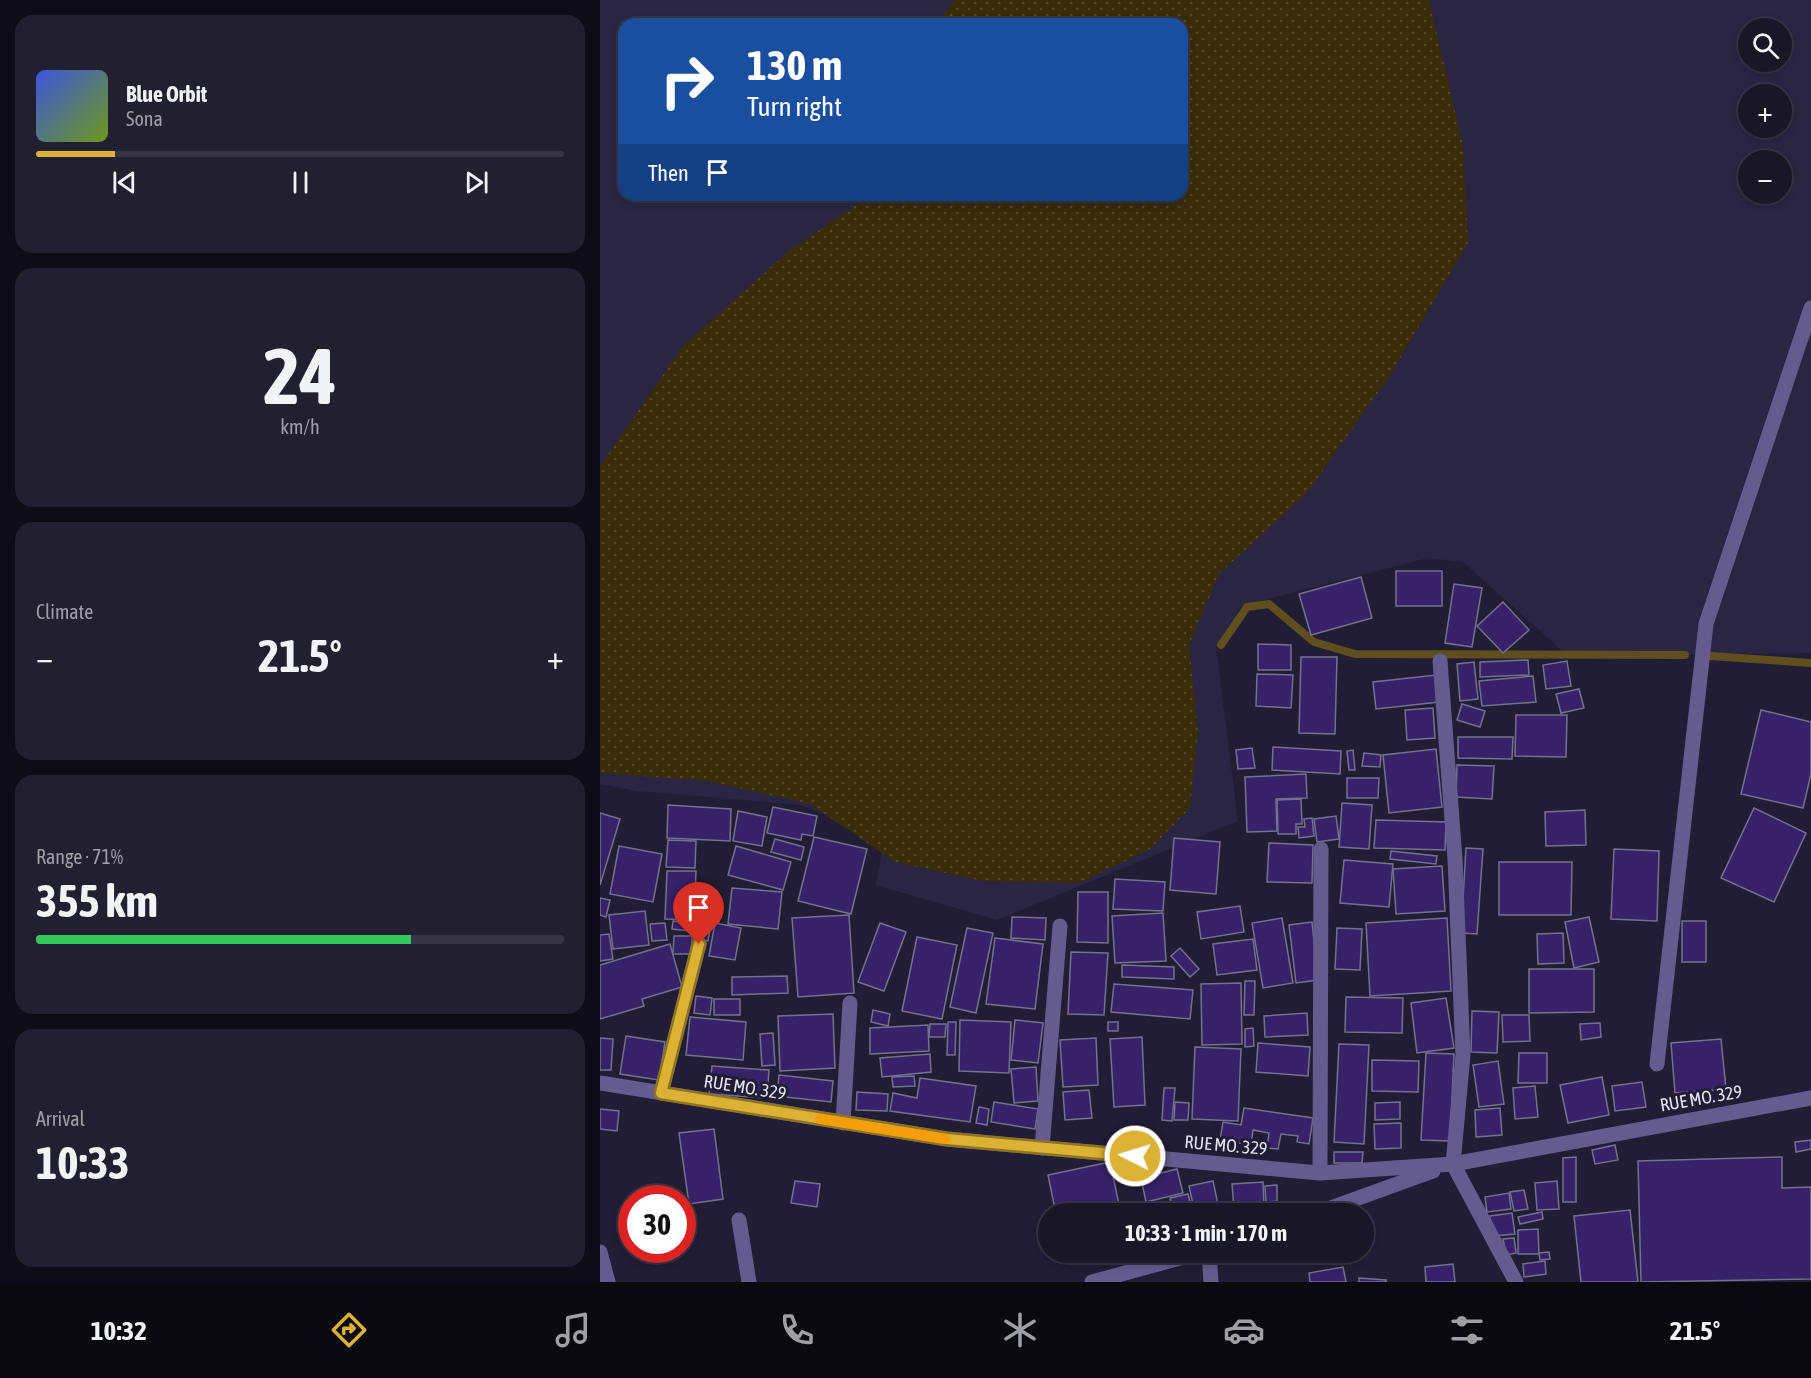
<!DOCTYPE html>
<meta charset="utf-8">
<style>
body{margin:0;font-family:"Asap Condensed",sans-serif;background:#221f30;color:#f1f3f6;height:100vh;display:flex;flex-direction:column;font-size:22px;white-space:nowrap}
*{box-sizing:border-box;margin:0}
p{font-size:20px;color:#9f9fa8}
.icon{flex:none;width:33px;height:33px;fill:none;stroke:currentColor;stroke-width:2;stroke-linecap:round;stroke-linejoin:round}
.map{position:relative;flex:1;overflow:hidden}
.drawer{display:flex;flex-direction:column;gap:15px;padding:15px;background:#0e0c16;width:600px}
.drawer>*{flex:none}
.banner{position:absolute;left:18px;top:18px;width:570px;height:183px;border-radius:18px;box-shadow:0 3px 9px #0003,0 0 0 2px #373545;background:#1a4fa0;color:#fff;overflow:hidden}
.buttons{position:absolute;left:1138px;top:18px;display:grid;gap:12px}
.buttons a{display:grid;place-items:center;width:54px;height:54px;border-radius:50%;background:#191628;box-shadow:0 3px 9px #0003,0 0 0 2px #373545;font-size:30px}
.speed{position:absolute;left:18px;top:1185px;display:flex;gap:12px;font-size:30px;font-weight:700;text-align:center}
.speed>*{display:grid;place-content:center;width:78px;height:78px;border-radius:50%;background:#191628;box-shadow:0 3px 9px #0003,0 0 0 2px #373545;line-height:1}
.speed .limit{border:9px solid #d22;background:#fff;color:#111}
.pin{position:absolute;display:grid;place-items:center;width:51px;height:51px;color:#fff;margin:-62px -26px;border-radius:50% 50% 50% 0;rotate:-45deg;box-shadow:0 0 6px #0007}
.pin .icon{rotate:45deg}
.me{position:absolute;width:66px;margin:-33px;rotate:275deg;stroke-linejoin:round;filter:drop-shadow(0 0 4px #0008)}
.turn{display:flex;align-items:center;gap:21px;height:126px;padding:0 30px;font-size:27px}
.turn .icon{width:78px;height:78px;stroke-width:2.5}
.turn b{display:block;font-size:42px;line-height:51px}
.then{display:flex;align-items:center;height:57px;padding:0 30px;background:#0003;gap:12px;font-size:22px}
.big{font-size:45px;font-weight:700;line-height:1.1}
.drawer .tile{flex:1;display:flex;flex-direction:column;justify-content:center;gap:9px;min-width:0;padding:0 21px;border-radius:18px;background:#221f30}
.drawer .dial{align-items:center;gap:0}
.dial b{font-size:78px;line-height:1}
.song{display:flex;align-items:center;gap:18px}
.cover{width:72px;height:72px;border-radius:9px;background:linear-gradient(135deg,hsl(230 70% 55%),hsl(80 70% 35%))}
.played{height:6px;border-radius:3px;background:linear-gradient(90deg,#dbb233 15%,#373545 15%)}
.keys{display:flex;justify-content:space-around;direction:ltr}
.heat{display:flex;justify-content:space-between;align-items:center;font-size:33px;direction:ltr}
.charge{height:9px;border-radius:4px;background:linear-gradient(90deg,#34c759 71%,#373545 0)}
.trip{position:absolute;left:438px;top:1203px;width:336px;height:60px;border-radius:30px;background:#191628;box-shadow:0 3px 9px #0003,0 0 0 2px #373545;font-weight:700;line-height:60px;text-align:center}
.tab-bar{display:flex;height:96px;justify-content:space-around;align-items:center;background:#0a0910;color:#9f9fa8}
.tab-bar .icon{width:42px;height:42px}
.tab-bar .active{color:#dbb233}
.tab-bar b{font-size:27px;color:#f1f3f6}
main{display:flex;flex:1;min-height:0}
.map>svg:first-child{display:block}
.built{fill:#2a2543;fill-rule:evenodd}
.grass{fill:url(#grass-dots)}
.lines{fill:none;stroke-linecap:round;stroke-linejoin:round}
.stream{stroke:#5f4f1f;stroke-width:8}
.building{fill:#352268;stroke:#74718e;stroke-width:1.5}
.minor{stroke:#645c8f;stroke-width:15}
.route-casing{stroke:#8e7421;stroke-width:15}
.route{stroke:#dbb233;stroke-width:10}
.slow{stroke:#f59e0b;stroke-width:10}
.labels{text-anchor:middle;dominant-baseline:central;stroke-width:6;stroke-linejoin:round;paint-order:stroke}
.street-label{font-size:18px;fill:#e6e5f5;stroke:#211d35}
</style>
<main>
<section class="drawer">
<div class="tile">
<div class="song"><i class="cover"></i><div><b>Blue Orbit</b><p>Sona</p></div></div>
<div class="played"></div>
<div class="keys"><svg class="icon" aria-label="previous" viewBox="0 0 24 24"><path d="M18 5L8 12l10 7zM5 5v14"/></svg><svg class="icon" aria-label="pause" viewBox="0 0 24 24"><path d="M8 5v14M16 5v14"/></svg><svg class="icon" aria-label="next" viewBox="0 0 24 24"><path d="M6 5l10 7-10 7zM19 5v14"/></svg></div>
</div>
<div class="tile dial"><b>24</b><p>km/h</p></div>
<div class="tile"><p>Climate</p>
<div class="heat"><a>−</a><b class="big">21.5°</b><a>+</a></div>
</div>
<div class="tile"><p>Range · 71%</p><b class="big">355 km</b><div class="charge"></div></div>
<div class="tile"><p>Arrival</p><b class="big">10:33</b></div>
</section>
<div class="map">
<svg width="1211" height="1282" viewBox="0 0 1211 1282">
<defs>
<pattern id="grass-dots" width="8" height="8" patternUnits="userSpaceOnUse" patternTransform="scale(1.5)"><rect width="8" height="8" fill="#382c09"/><path d="M2 2h.1M6 6h.1" fill="none" stroke="#554a2d" stroke-width="1.8" stroke-linecap="round"/></pattern>
</defs>
<rect width="100%" height="100%" fill="#211d35"/>
<path class="built" d="M0,0H1211V653L968,656L863,562L828,558L641,606L616,647L638,821L397,920L276,885L284,840L201,805L36,791L0,784ZM24,24H582V195H24ZM1149,28H1182V62H1149ZM1149,94H1182V128H1149ZM1149,160H1182V194H1149Z"/>
<polygon class="grass" points="355,0 829,0 863,145 868,243 791,374 707,493 619,574 589,645 598,732 590,808 550,849 479,883 382,881 295,862 210,804 108,781 0,773 0,466 83,346 190,250 271,195 582,195 582,24 336,24"/>
<g class="lines">
<g class="stream">
<polyline points="621,645 647,607 669,604 714,642 755,654 1085,655"/>
<polyline points="1110,656 1211,663"/>
</g>
</g>
<g class="building">
<rect x="796" y="571" width="46" height="35"/>
<polygon points="761,577 772,618 711,635 699,594"/>
<polygon points="854,584 882,588 872,647 845,643"/>
<polygon points="903,602 929,630 903,653 877,626"/>
<polygon points="658,644 691,645 691,670 658,670"/>
<polygon points="701,657 737,657 735,734 699,733"/>
<polygon points="928,660 929,675 880,677 880,662"/>
<polygon points="967,661 971,686 946,689 943,665"/>
<polygon points="874,662 878,699 860,701 857,664"/>
<polygon points="657,674 693,675 691,708 656,706"/>
<polygon points="836,675 839,702 776,709 773,682"/>
<polygon points="933,676 936,702 882,706 879,681"/>
<polygon points="979,689 984,708 961,713 956,694"/>
<polygon points="862,704 885,711 880,727 857,720"/>
<polygon points="833,708 835,738 807,740 805,710"/>
<polygon points="1161,710 1211,722 1211,774 1203,808 1141,794"/>
<polygon points="916,715 967,715 966,757 915,756"/>
<polygon points="858,737 913,737 912,759 858,758"/>
<polygon points="673,747 741,751 740,774 672,770"/>
<polygon points="652,748 655,768 638,769 636,750"/>
<polygon points="836,749 842,807 789,813 783,755"/>
<polygon points="753,750 755,770 749,770 747,751"/>
<polygon points="764,753 781,755 780,767 762,766"/>
<polygon points="857,765 894,766 892,799 856,797"/>
<polygon points="706,774 707,798 676,799 677,831 647,832 645,777"/>
<polygon points="747,778 779,778 778,798 747,798"/>
<polygon points="701,799 702,824 696,824 696,834 678,834 677,800"/>
<polygon points="742,803 772,805 769,849 739,847"/>
<polygon points="68,805 131,809 130,841 67,838"/>
<polygon points="173,807 217,816 213,836 202,834 201,840 167,833"/>
<polygon points="1154,808 1206,833 1174,902 1121,878"/>
<polygon points="985,810 986,845 946,846 945,812"/>
<polygon points="138,811 167,817 162,846 133,841"/>
<polygon points="0,813 20,819 0,885"/>
<polygon points="736,816 739,839 717,842 714,819"/>
<polygon points="712,818 714,836 699,838 698,827 705,827 704,819"/>
<polygon points="776,820 846,822 845,850 774,848"/>
<polygon points="214,837 267,849 251,914 198,901"/>
<polygon points="574,838 620,842 616,894 570,890"/>
<polygon points="175,839 204,847 201,860 171,852"/>
<polygon points="68,840 96,841 95,868 66,867"/>
<polygon points="669,843 713,845 712,883 667,882"/>
<polygon points="19,846 62,854 53,902 10,894"/>
<polygon points="136,846 191,862 183,890 128,875"/>
<polygon points="866,848 883,849 877,934 861,933"/>
<polygon points="1014,849 1059,851 1057,921 1011,919"/>
<polygon points="791,851 837,856 836,864 790,859"/>
<polygon points="744,860 793,864 789,907 740,903"/>
<polygon points="899,862 972,862 971,915 899,915"/>
<polygon points="842,866 845,911 796,914 793,869"/>
<polygon points="67,871 96,871 94,920 65,919"/>
<polygon points="515,879 565,882 563,911 513,909"/>
<polygon points="132,888 182,892 178,929 128,924"/>
<polygon points="478,892 508,892 508,943 477,942"/>
<polygon points="0,898 10,900 6,917 0,915"/>
<polygon points="640,906 644,932 601,939 597,912"/>
<polygon points="45,911 49,945 13,949 9,915"/>
<polygon points="563,913 566,961 515,963 512,916"/>
<polygon points="249,915 254,993 198,997 192,918"/>
<polygon points="99,917 112,920 108,941 95,939"/>
<polygon points="412,917 446,918 445,940 411,938"/>
<polygon points="989,917 999,962 974,968 965,922"/>
<polygon points="682,918 693,983 663,988 652,923"/>
<polygon points="847,918 851,991 770,996 766,923"/>
<polygon points="73,921 91,923 90,931 72,929"/>
<rect x="1082" y="921" width="24" height="41"/>
<polygon points="712,922 718,980 696,983 689,925"/>
<polygon points="65,923 67,940 52,941 50,924"/>
<polygon points="115,923 141,928 135,960 109,956"/>
<polygon points="280,923 306,932 284,991 258,982"/>
<polygon points="367,928 393,933 376,1013 350,1007"/>
<polygon points="737,928 762,929 760,970 735,969"/>
<polygon points="963,933 964,963 938,964 937,934"/>
<polygon points="9,934 13,959 0,961 0,935"/>
<polygon points="74,936 92,936 92,954 73,954"/>
<polygon points="317,937 357,945 342,1019 302,1011"/>
<polygon points="395,938 443,944 435,1009 386,1004"/>
<polygon points="653,939 657,970 617,975 613,944"/>
<polygon points="70,944 82,987 42,999 44,1006 0,1019 0,965"/>
<polygon points="580,948 599,969 590,977 571,956"/>
<polygon points="471,952 508,953 504,1015 468,1014"/>
<polygon points="522,965 574,967 574,979 522,977"/>
<polygon points="929,969 994,969 994,1012 929,1013"/>
<polygon points="187,976 188,993 132,995 132,977"/>
<polygon points="645,981 655,981 654,1015 644,1015"/>
<polygon points="641,983 642,1044 602,1045 601,984"/>
<polygon points="514,984 593,990 590,1019 511,1012"/>
<polygon points="96,996 112,998 110,1015 94,1013"/>
<polygon points="746,997 803,998 802,1033 745,1032"/>
<polygon points="846,998 854,1048 817,1053 811,1003"/>
<rect x="114" y="999" width="26" height="16"/>
<polygon points="273,1010 290,1014 288,1026 271,1022"/>
<polygon points="872,1011 899,1012 897,1053 871,1052"/>
<polygon points="707,1013 708,1035 665,1037 664,1016"/>
<polygon points="233,1014 235,1068 180,1071 178,1016"/>
<polygon points="902,1015 929,1015 930,1041 903,1042"/>
<polygon points="90,1017 146,1022 143,1060 86,1055"/>
<polygon points="360,1020 411,1022 409,1073 359,1071"/>
<polygon points="415,1020 443,1023 438,1063 411,1060"/>
<polygon points="348,1022 356,1022 355,1055 347,1055"/>
<rect x="508" y="1022" width="10" height="9"/>
<polygon points="1000,1023 1001,1037 981,1040 980,1024"/>
<polygon points="330,1024 346,1024 345,1037 329,1037"/>
<polygon points="328,1025 329,1051 270,1054 270,1028"/>
<polygon points="653,1028 654,1046 645,1047 645,1029"/>
<polygon points="173,1033 175,1065 162,1066 160,1034"/>
<polygon points="26,1036 65,1042 59,1080 20,1074"/>
<polygon points="542,1037 545,1105 514,1107 510,1039"/>
<polygon points="0,1038 13,1039 11,1070 0,1070"/>
<polygon points="496,1038 498,1085 463,1087 460,1040"/>
<polygon points="1121,1039 1126,1089 1075,1093 1071,1043"/>
<polygon points="658,1043 710,1047 708,1076 656,1072"/>
<polygon points="739,1044 769,1045 764,1144 734,1142"/>
<polygon points="595,1047 641,1049 638,1121 592,1119"/>
<polygon points="826,1053 854,1054 850,1141 821,1140"/>
<polygon points="919,1053 947,1053 947,1083 918,1083"/>
<polygon points="330,1054 331,1072 282,1077 280,1058"/>
<polygon points="772,1060 819,1061 818,1092 772,1091"/>
<polygon points="898,1061 904,1104 879,1107 873,1065"/>
<polygon points="112,1066 169,1070 167,1098 109,1094"/>
<polygon points="436,1067 438,1101 414,1103 411,1069"/>
<polygon points="179,1075 233,1081 231,1102 177,1096"/>
<polygon points="314,1076 315,1086 293,1087 292,1077"/>
<polygon points="1002,1077 1009,1115 968,1123 960,1085"/>
<polygon points="320,1078 376,1086 370,1122 290,1111 293,1093 317,1098"/>
<polygon points="1042,1082 1046,1107 1015,1111 1012,1086"/>
<polygon points="935,1086 938,1117 915,1119 913,1088"/>
<polygon points="564,1088 575,1088 572,1121 562,1120"/>
<polygon points="489,1090 492,1118 465,1120 463,1092"/>
<polygon points="257,1092 288,1094 287,1111 256,1110"/>
<polygon points="394,1102 438,1109 435,1129 391,1122"/>
<polygon points="575,1102 589,1103 588,1120 574,1120"/>
<polygon points="800,1102 800,1119 775,1120 775,1103"/>
<polygon points="379,1107 389,1109 387,1125 376,1123"/>
<polygon points="644,1108 713,1118 709,1144 697,1142 698,1136 681,1134 678,1149 667,1148 669,1133 653,1130 651,1145 620,1140 623,1122 641,1125"/>
<polygon points="900,1108 902,1135 876,1137 875,1110"/>
<polygon points="0,1109 19,1111 17,1131 0,1129"/>
<polygon points="801,1123 801,1148 775,1149 774,1124"/>
<polygon points="114,1129 123,1199 89,1204 79,1133"/>
<polygon points="1211,1140 1211,1149 1196,1152 1195,1142"/>
<polygon points="1015,1145 1018,1160 995,1164 992,1150"/>
<polygon points="734,1152 763,1152 762,1163 734,1163"/>
<polygon points="976,1157 976,1202 963,1202 963,1158"/>
<polygon points="1182,1157 1182,1188 1211,1187 1211,1279 1041,1282 1038,1161"/>
<polygon points="510,1162 521,1214 456,1214 448,1175"/>
<polygon points="577,1169 583,1193 546,1202 541,1178"/>
<polygon points="195,1181 220,1184 217,1207 191,1203"/>
<polygon points="613,1181 620,1214 595,1214 589,1186"/>
<polygon points="957,1181 959,1209 937,1210 935,1183"/>
<polygon points="663,1182 664,1206 634,1209 632,1184"/>
<polygon points="677,1185 677,1201 666,1202 665,1186"/>
<polygon points="924,1190 928,1209 914,1211 910,1192"/>
<polygon points="909,1193 911,1209 887,1212 885,1197"/>
<polygon points="588,1194 591,1206 573,1211 570,1198"/>
<polygon points="569,1202 571,1214 554,1214 552,1205"/>
<polygon points="1030,1210 1038,1282 981,1282 974,1216"/>
<polygon points="942,1212 943,1219 920,1224 918,1217"/>
<polygon points="912,1213 915,1234 892,1236 890,1216"/>
<polygon points="938,1229 939,1254 918,1254 918,1230"/>
<polygon points="914,1238 916,1253 906,1255 903,1239"/>
<polygon points="949,1252 950,1259 940,1260 939,1253"/>
<polygon points="945,1261 946,1274 924,1277 923,1264"/>
<polygon points="853,1264 855,1282 826,1282 825,1267"/>
<polygon points="743,1267 746,1282 710,1282 709,1273"/>
<polygon points="759,1278 786,1280 786,1282 759,1282"/>
</g>
<g class="lines">
<g class="minor">
<polyline points="840,661 855,859 863,1055 853,1164 916,1282"/>
<polyline points="1057,1064 1106,624 1211,308"/>
<polyline points="0,1083 347,1139 720,1173 853,1164 1211,1098"/>
<polyline points="61,1093 99,944"/>
<polyline points="243,1123 250,1003"/>
<polyline points="442,1148 460,926"/>
<polyline points="720,1173 721,849"/>
<polyline points="714,1214 833,1171"/>
<polyline points="139,1220 149,1282"/>
<polyline points="0,1252 8,1282"/>
<polyline points="609,1252 611,1282"/>
<polyline points="492,1282 602,1252"/>
</g>
</g>
<g class="lines">
<defs>
<polyline id="route" points="99,944 61,1093 347,1139 535,1156"/>
</defs>
<use href="#route" class="route-casing"/>
<use href="#route" class="route"/>
<polyline class="slow" points="220,1119 345,1139"/>
</g>
<g class="labels">
<g class="street-label">
<text transform="translate(145 1087) rotate(9)">RUE MO. 329</text>
<text transform="translate(1101 1098) rotate(-10)">RUE MO. 329</text>
<text transform="translate(626 1145) rotate(5)">RUE MO. 329</text>
</g>
</g>
</svg>
<div class="buttons">
<a><svg class="icon" aria-label="search" viewBox="0 0 24 24"><circle cx="10" cy="10" r="6"/><path d="M15 15l6 6"/></svg></a>
<a>+</a>
<a>−</a>
</div>
<div class="speed"><div class="limit">30</div></div>
<div class="pin" style="left:99px;top:944px;background:#d93025"><svg class="icon" aria-label="arrive" viewBox="0 0 24 24"><path d="M6 21V4h12l-3 4 3 4H6"/></svg></div>
<svg class="me" style="left:535px;top:1156px" viewBox="-20 -20 40 40"><circle r="17" fill="#dbb233" stroke="#fff" stroke-width="3"/><path d="M0-11L8 9 0 5-8 9z" fill="#fff"/></svg>
<div class="trip">10:33 · 1 min · 170 m</div>
<div class="banner">
<div class="turn"><svg class="icon" aria-label="right" viewBox="0 0 24 24"><path d="M7 20v-9h11M14 6l5 5-5 5"/></svg><div><b>130 m</b>Turn right</div></div>
<div class="then">Then<svg class="icon" aria-label="arrive" viewBox="0 0 24 24"><path d="M6 21V4h12l-3 4 3 4H6"/></svg></div>
</div>
</div>
</main>
<nav class="tab-bar">
<b>10:32</b>
<svg class="icon active" aria-label="directions" viewBox="0 0 24 24"><path d="M12 3l9 9-9 9-9-9zM9 14v-3h6M13 9l2 2-2 2"/></svg>
<svg class="icon" aria-label="music" viewBox="0 0 24 24"><path d="M9 18V5l10-2v13"/><circle cx="6" cy="18" r="3"/><circle cx="16" cy="16" r="3"/></svg>
<svg class="icon" aria-label="phone" viewBox="0 0 24 24"><path d="M5 4h4l2 5-3 2q2 4 5 5l2-3 5 2v4C11 20 4 13 5 4z"/></svg>
<svg class="icon" aria-label="climate" viewBox="0 0 24 24"><path d="M12 3v18M4 7l16 10M4 17L20 7"/></svg>
<svg class="icon" aria-label="car" viewBox="0 0 24 24"><path d="M5 17H2v-5l4-1 3-4h7l3 4 3 1v5h-3M9 17h6M6 11h13"/><circle cx="7" cy="17" r="2"/><circle cx="17" cy="17" r="2"/></svg>
<svg class="icon" aria-label="filters" viewBox="0 0 24 24"><path d="M4 7h16M4 17h16"/><circle cx="9" cy="7" r="2"/><circle cx="15" cy="17" r="2"/></svg>
<b>21.5°</b>
</nav>
